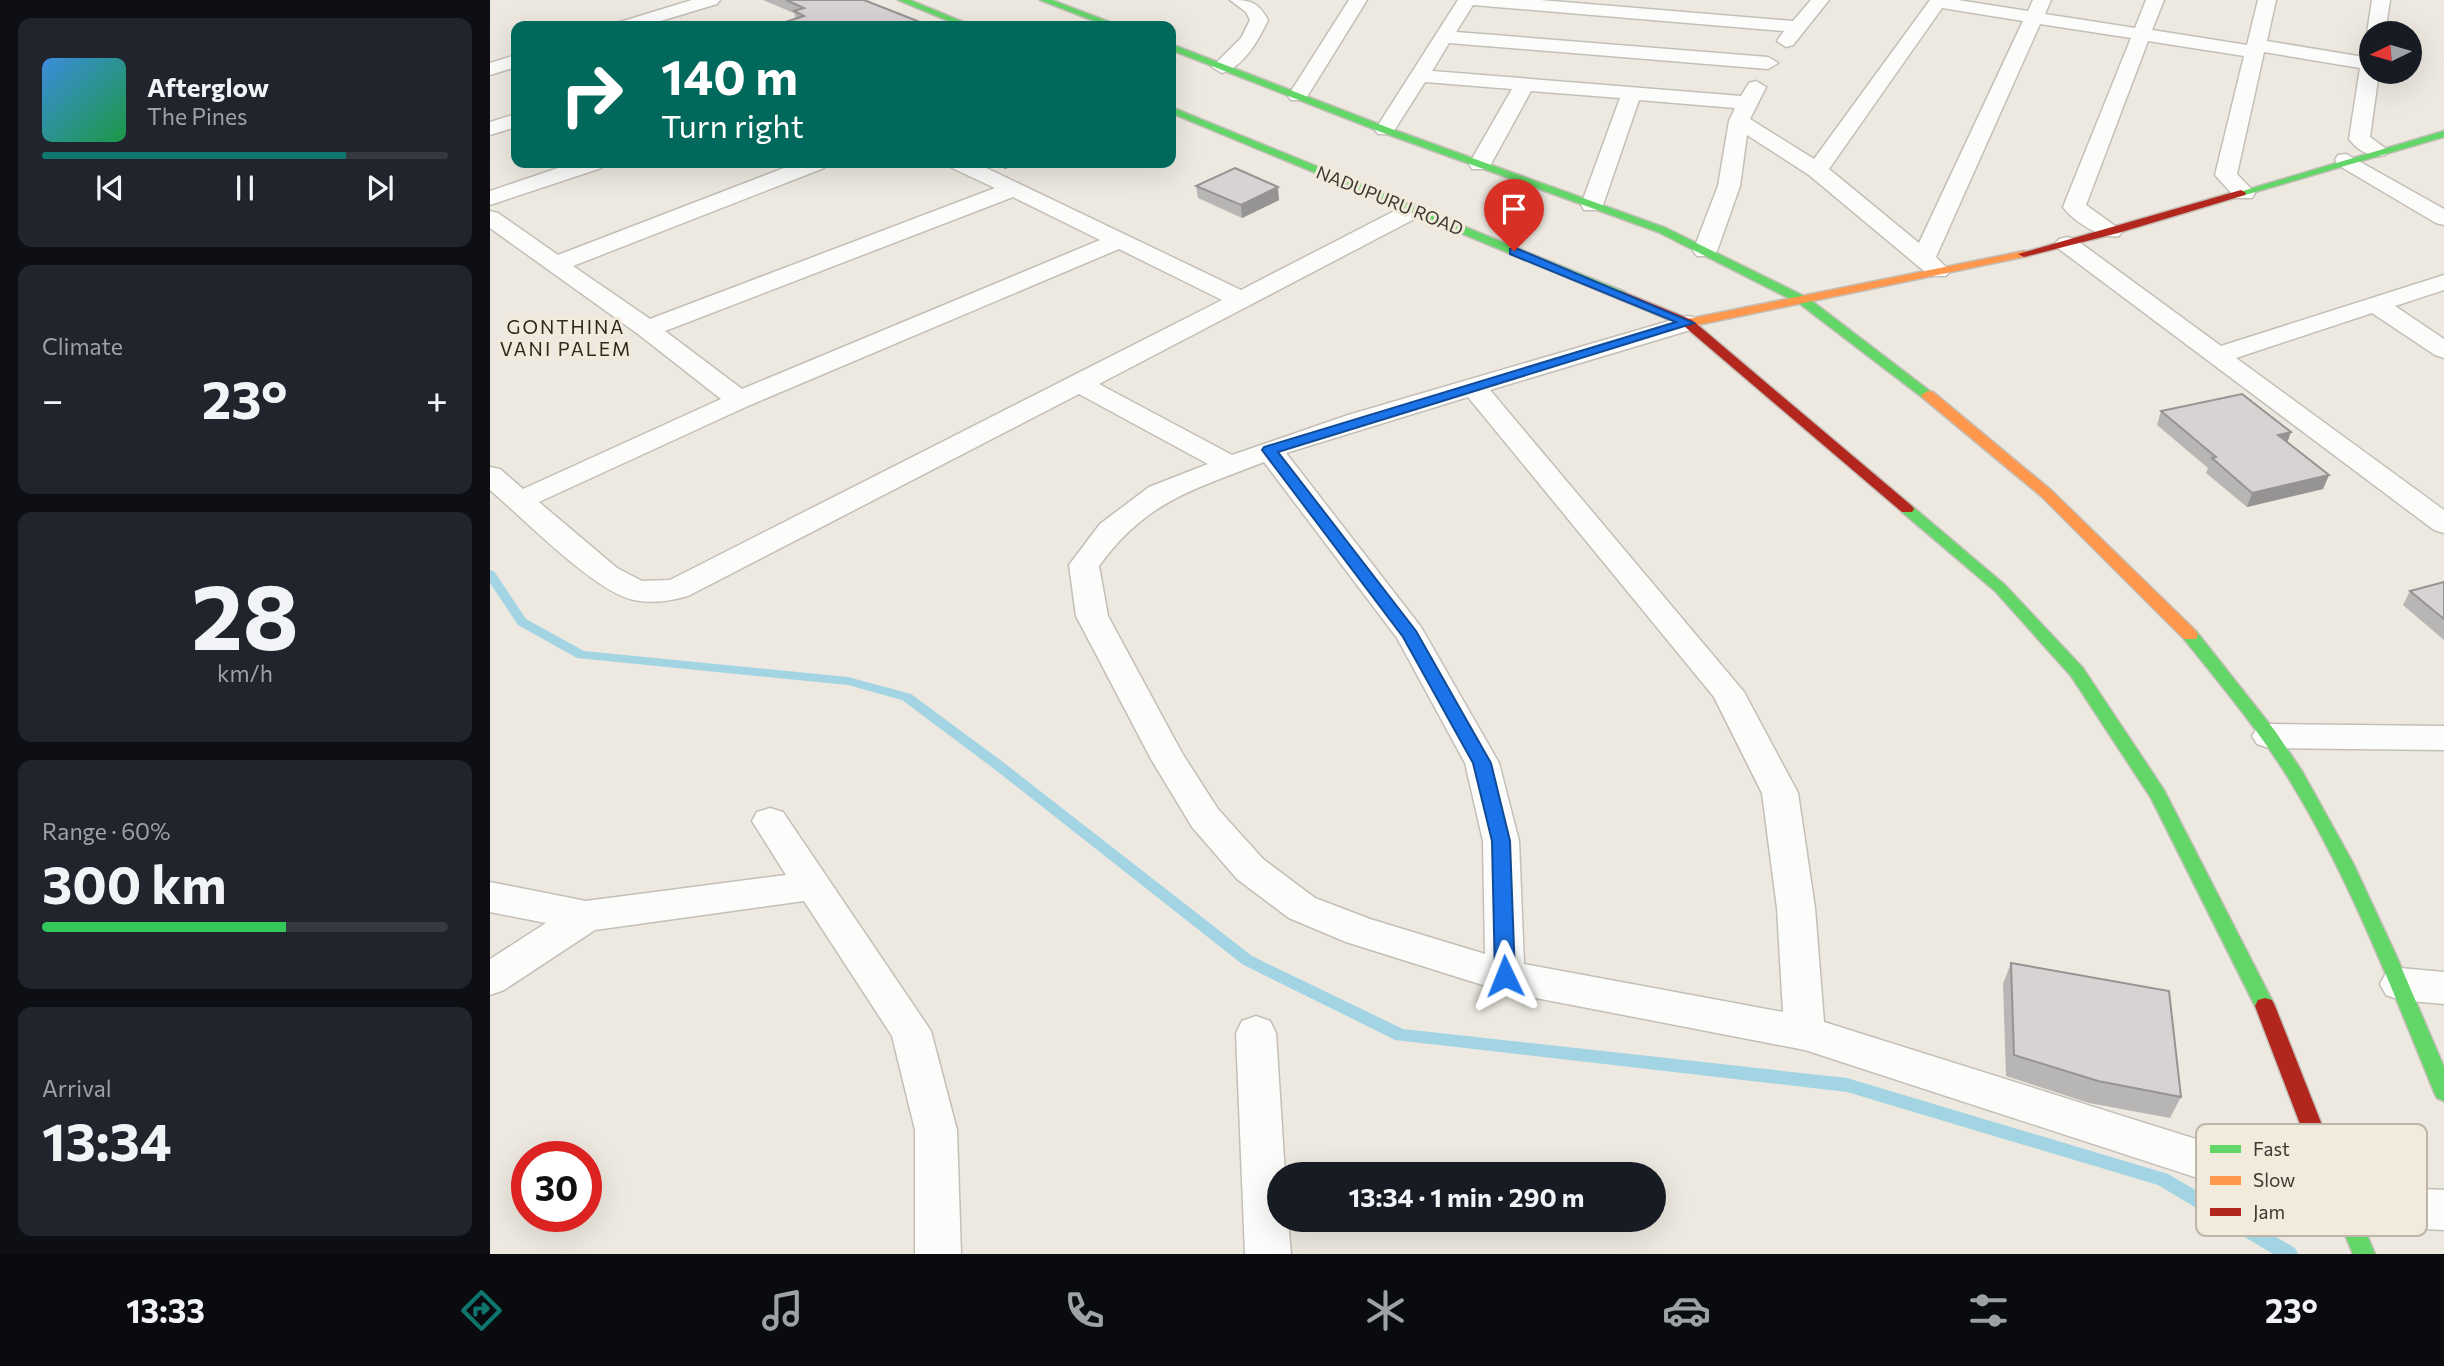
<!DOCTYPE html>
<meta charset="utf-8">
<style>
body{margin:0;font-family:Commissioner,sans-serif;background:#20242c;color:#f1f3f6;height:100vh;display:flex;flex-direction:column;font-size:26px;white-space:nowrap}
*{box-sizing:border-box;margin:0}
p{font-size:23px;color:#9ea1a6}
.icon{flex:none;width:38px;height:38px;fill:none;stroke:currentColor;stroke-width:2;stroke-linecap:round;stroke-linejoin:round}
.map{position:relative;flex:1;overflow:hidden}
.details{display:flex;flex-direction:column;gap:18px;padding:18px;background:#0d0f14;width:490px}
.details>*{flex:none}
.hud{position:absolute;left:21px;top:21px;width:665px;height:147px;border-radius:14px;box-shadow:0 7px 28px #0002;background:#00695c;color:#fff;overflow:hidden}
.needle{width:46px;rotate:265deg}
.fabs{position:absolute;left:1869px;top:21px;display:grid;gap:14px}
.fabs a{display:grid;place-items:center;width:63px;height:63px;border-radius:50%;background:#171b24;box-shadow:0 7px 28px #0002;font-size:35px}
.speed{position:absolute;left:21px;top:1141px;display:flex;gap:14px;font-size:35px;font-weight:700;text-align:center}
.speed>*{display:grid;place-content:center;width:91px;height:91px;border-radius:50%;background:#171b24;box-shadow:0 7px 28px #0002;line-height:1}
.speed .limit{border:10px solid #d22;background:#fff;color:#111}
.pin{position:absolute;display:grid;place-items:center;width:60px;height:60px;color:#fff;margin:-72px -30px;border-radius:50% 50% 50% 0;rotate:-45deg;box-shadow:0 0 7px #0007}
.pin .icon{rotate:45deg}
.me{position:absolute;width:77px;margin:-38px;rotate:358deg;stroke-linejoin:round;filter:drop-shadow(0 0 5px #0008)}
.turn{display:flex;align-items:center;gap:24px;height:147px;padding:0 35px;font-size:32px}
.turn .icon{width:91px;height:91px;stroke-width:2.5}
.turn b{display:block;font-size:49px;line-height:60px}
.big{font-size:52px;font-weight:700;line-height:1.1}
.details .card{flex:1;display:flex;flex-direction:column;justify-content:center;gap:10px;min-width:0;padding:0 24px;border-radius:14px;background:#20242c}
.details .dial{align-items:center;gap:0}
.dial b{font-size:91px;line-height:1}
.song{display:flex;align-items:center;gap:21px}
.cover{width:84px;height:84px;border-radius:10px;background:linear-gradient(135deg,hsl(210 70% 55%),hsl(140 70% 35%))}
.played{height:7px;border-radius:4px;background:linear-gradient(90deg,#0f766e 75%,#363941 75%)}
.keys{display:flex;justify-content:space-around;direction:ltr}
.heat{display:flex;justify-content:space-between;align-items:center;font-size:38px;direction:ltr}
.charge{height:10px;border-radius:5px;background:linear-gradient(90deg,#34c759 60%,#363941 0)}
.trip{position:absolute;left:777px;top:1162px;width:399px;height:70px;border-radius:35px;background:#171b24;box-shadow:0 7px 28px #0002;font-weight:700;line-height:70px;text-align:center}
.dock{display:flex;height:112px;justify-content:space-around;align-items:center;background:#090b0e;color:#9ea1a6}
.dock .icon{width:49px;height:49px}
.dock .current{color:#0f766e}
.dock b{font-size:32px;color:#f1f3f6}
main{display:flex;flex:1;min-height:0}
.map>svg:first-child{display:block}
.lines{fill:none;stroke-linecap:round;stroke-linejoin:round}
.stream{fill:#a3d4e4;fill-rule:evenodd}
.street-casing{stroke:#c3bfb8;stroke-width:3}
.fast-casing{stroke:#c3bfb8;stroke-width:3}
.slow-casing{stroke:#c3bfb8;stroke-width:3}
.jam-casing{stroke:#c3bfb8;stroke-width:3}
.street{fill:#fcfcfa;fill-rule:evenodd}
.fast{fill:#63d668;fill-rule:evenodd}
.slow{fill:#ff974d;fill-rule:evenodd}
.jam{fill:#b3261e;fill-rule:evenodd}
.wall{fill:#b8b5b5}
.shaded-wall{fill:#969493}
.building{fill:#d6d3d2;stroke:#969493;stroke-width:2}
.route{fill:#1a73e8;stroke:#114b97;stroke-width:2}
.labels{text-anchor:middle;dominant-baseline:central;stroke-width:6;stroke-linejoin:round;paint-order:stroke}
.far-street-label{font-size:18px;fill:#3d3933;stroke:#f2eadb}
.far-neighbourhood-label{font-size:19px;letter-spacing:2px;fill:#30291d;stroke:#f2eadb}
.key{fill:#f2eadb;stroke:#bcb5a9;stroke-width:2}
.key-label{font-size:19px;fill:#3d3933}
</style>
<main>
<section class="details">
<div class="card">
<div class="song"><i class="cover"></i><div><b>Afterglow</b><p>The Pines</p></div></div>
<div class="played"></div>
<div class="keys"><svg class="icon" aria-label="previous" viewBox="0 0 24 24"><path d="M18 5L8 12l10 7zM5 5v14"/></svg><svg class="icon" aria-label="pause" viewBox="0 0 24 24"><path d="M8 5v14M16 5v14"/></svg><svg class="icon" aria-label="next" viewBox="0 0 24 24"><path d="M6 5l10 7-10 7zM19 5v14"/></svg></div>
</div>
<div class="card"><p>Climate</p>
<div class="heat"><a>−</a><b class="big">23°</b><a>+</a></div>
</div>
<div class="card dial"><b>28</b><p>km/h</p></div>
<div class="card"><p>Range · 60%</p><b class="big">300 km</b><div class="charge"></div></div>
<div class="card"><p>Arrival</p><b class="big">13:34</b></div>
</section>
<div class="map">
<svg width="1954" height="1254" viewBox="0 0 1954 1254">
<rect width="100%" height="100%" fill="#ede9e0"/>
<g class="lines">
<polygon class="stream" points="0,570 4,571 36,619 94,651 358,677 421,694 513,762 762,956 913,1029 1357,1078 1678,1174 1805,1248 1808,1254 1783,1254 1668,1185 1357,1092 905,1040 752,964 503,768 412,700 358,685 87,658 28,625 0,583"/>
<defs>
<g id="street">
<polygon points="202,0 230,0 227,4 154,26 127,26 130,22"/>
<path d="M740,0C761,0 768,2 778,20C769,39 754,67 732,73L722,67L751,38L760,20L756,12Z"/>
<polygon points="859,0 877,0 815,100 801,100 798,96"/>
<path d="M968,0H1050L1303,21L1321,0H1339L1303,45L1296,47L1287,41L1294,31L983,5L966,32L1278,57L1288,63L1278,69L959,43L942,71L1251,96L1259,83L1266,81L1276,87L1260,119L1324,159L1440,0H1468L1538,11L1543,0H1561L1555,14L1645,28L1656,0H1674L1662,30L1757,45L1768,0H1786L1777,41L1874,57L1881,55V72H1889L1880,137L1899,151L1895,155C1882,159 1867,150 1859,139L1870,68L1774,52L1747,174L1765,193L1762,198H1746L1725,175L1754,56L1658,41L1596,205L1632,231L1629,236C1612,240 1583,221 1573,207L1641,38L1550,24L1446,257L1460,271L1456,276H1440L1319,175L1257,135L1250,186L1227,251L1223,256H1207L1203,251L1228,186L1239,121L1245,108L1149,100L1113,205L1110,210H1094L1091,205L1130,98L1041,91L1001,164L998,169H982L979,164L1022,89L935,82L902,134H888L885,130ZM1452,8L1533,21L1429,243L1339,169Z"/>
<polygon points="1882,0 1900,0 1895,33 1881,33 1881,37 1877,33"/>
<polygon points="26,55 26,67 0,75 0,63"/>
<polygon points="26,114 26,127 0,135 0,122"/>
<polygon points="1856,154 1954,209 1954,225 1946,223 1848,165 1845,160 1848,155"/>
<polygon points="83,163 114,163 111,168 0,205 0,191"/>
<path d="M307,163H337L334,168L83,266L160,319L505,188L462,168L460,163H486L751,290L916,205H932L935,210L932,215L609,384L742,455L858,415L1189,318L1198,316L1207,318L1210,323L1207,328L1000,390L1254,692L1308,793L1325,908L1334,1022L1852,1185L1954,1190V1230L1852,1225L1315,1050L1015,992L856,942L799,918L747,879L702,827L661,759L586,616L579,565L610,524L659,487L718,464L589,394L198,596C180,601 162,604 144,600C106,593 32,517 0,490V467L10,469L33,489L231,399L148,334L0,228V211L8,213L68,255ZM523,197L610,240L252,389L175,331ZM629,249L732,300L180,580L152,581L127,568L49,502L258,406ZM978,397L1224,697L1272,793L1287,908L1293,1012L1034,964L1029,841L1009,763L931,627L796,453ZM774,462L907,638L975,763L993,841L995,954L880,919L825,898L773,859L728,809L692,753L618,616L609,566C656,501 703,490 774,462Z"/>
<polygon points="1577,237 1585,239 1731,346 1954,275 1954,290 1905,306 1954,339 1954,358 1945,355 1882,313 1746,358 1954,510 1954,533 1944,530 1569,249 1565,244 1569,239"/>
<polygon points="1779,724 1954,726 1954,750 1779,748 1767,744 1762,736 1767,728"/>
<polygon points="280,808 293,812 441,1031 467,1130 471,1254 425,1254 425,1130 402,1036 314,901 105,930 14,990 0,995 0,959 56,923 0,912 0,882 96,901 296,875 262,821 267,812"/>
<polygon points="1910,968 1954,972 1954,1004 1910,1000 1896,995 1890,984 1896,973"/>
<polygon points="766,1016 780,1021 786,1033 795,1174 789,1174 789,1220 798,1220 801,1254 755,1254 746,1033 752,1021"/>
</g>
<g id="fast">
<polygon points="408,0 420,0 483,26 471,26"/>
<polygon points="550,0 562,0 630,26 617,26"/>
<polygon points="681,44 899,128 1176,228 1318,298 1445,395 1438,399 1433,398 1310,304 1168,232 891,132 681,50"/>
<polygon points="681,107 1135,292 1137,295 1131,299 1127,298 681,113"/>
<polygon points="1954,131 1954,137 1755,195 1746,193"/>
<polygon points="1417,505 1422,506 1515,585 1593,668 1674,790 1785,1006 1782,1012 1775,1014 1768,1012 1661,798 1581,676 1505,591 1412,512 1410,509"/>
<path d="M1700,630L1706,631L1785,731L1812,771L1863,863L1906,955L1954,1067V1101L1947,1098L1944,1092C1901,986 1859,877 1799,779C1768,729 1731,685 1694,639L1692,635Z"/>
<polygon points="1834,1148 1842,1151 1885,1254 1863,1254 1823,1158 1826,1151"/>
</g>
<g id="slow">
<polygon points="1534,251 1538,252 1538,256 1198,327 1192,323 1198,319"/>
<polygon points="1438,391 1443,392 1561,490 1706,631 1708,635 1706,639 1694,639 1551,496 1433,398 1431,395"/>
</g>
<g id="jam">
<polygon points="1751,190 1756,193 1755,195 1628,233 1534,257 1528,254"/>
<polygon points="1131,291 1202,320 1422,506 1424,509 1422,512 1412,512 1194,326 1127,298 1127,292"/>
<polygon points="1775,998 1782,1000 1785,1006 1845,1158 1842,1165 1834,1168 1826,1165 1823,1158 1765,1006 1768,1000"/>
</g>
</defs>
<use href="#street" class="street-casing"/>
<use href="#fast" class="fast-casing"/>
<use href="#slow" class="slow-casing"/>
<use href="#jam" class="jam-casing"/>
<use href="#street" class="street"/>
<use href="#fast" class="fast"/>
<use href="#slow" class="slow"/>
<use href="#jam" class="jam"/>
</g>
<g class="wall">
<polygon points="273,0 374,0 306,19 304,13"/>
<polygon points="502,163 530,163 515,169"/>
<polygon points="706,186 789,200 752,218 708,198"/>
<polygon points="1671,411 1801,432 1797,442 1839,475 1833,489 1757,507 1716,473 1718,468 1667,425"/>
<polygon points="1954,582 1954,640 1913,605 1920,591"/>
<polygon points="1521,963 1691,1097 1680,1118 1599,1103 1516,1076 1513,984"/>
</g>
<g class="shaded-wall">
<polygon points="514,163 530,163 515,169"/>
<polygon points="788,187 789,200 752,218 751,205"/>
<polygon points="1801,432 1796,446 1788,435"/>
<polygon points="1839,475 1833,489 1757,507 1762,493"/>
</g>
<g class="building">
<polygon points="296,0 374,0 440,26 283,26 314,16 304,11 314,8"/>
<polygon points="745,168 788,187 751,205 706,186"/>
<polygon points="1752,394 1801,432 1788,435 1839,475 1762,493 1722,458 1726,457 1671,411"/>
<polygon points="1954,582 1954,619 1920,591"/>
<polygon points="1521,963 1679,991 1691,1097 1608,1081 1524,1055"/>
</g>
<polygon class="route" points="1020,249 1028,249 1204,323 788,452 926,631 1001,763 1020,841 1025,976 1022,982 1015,984 1008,982 1005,976 1002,841 983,763 913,637 772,450 774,447 1186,322 1020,254"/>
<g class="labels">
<g class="far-street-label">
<text transform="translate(900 200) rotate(22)">NADUPURU ROAD</text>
</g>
<g class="far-neighbourhood-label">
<text x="76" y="326">GONTHINA<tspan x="76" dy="22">VANI PALEM</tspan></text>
</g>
</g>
<rect x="1706" y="1124" width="231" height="112" rx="10" class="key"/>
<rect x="1720" y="1145" width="31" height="8" fill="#63d668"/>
<rect x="1720" y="1176" width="31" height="9" fill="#ff974d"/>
<rect x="1720" y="1208" width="31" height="8" fill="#b3261e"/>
<g class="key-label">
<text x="1763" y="1156">Fast</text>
<text x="1763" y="1187">Slow</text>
<text x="1763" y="1219">Jam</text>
</g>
</svg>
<div class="fabs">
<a><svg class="needle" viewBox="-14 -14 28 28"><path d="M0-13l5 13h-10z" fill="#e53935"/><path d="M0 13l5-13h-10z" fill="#9ea1a6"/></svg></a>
</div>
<div class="speed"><div class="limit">30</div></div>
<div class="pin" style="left:1024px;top:251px;background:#d93025"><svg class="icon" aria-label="arrive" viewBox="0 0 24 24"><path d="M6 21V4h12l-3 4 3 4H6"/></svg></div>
<svg class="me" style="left:1015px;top:976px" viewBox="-20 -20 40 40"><path d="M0-17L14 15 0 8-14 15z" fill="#1a73e8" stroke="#fff" stroke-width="4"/></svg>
<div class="trip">13:34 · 1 min · 290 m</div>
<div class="hud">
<div class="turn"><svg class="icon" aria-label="right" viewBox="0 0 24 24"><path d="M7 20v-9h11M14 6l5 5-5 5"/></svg><div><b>140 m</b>Turn right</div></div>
</div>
</div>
</main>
<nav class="dock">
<b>13:33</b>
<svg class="icon current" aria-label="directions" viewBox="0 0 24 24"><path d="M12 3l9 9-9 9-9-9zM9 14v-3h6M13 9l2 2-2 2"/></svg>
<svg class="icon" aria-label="music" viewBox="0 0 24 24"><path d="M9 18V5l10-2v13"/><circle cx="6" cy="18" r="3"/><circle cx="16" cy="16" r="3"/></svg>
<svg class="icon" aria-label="phone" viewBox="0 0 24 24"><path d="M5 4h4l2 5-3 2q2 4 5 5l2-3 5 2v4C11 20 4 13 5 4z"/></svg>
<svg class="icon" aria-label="climate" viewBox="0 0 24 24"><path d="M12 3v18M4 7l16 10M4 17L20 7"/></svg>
<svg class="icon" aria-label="car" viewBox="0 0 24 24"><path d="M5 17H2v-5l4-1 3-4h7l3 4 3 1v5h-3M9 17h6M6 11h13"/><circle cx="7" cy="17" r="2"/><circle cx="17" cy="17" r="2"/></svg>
<svg class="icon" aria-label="filters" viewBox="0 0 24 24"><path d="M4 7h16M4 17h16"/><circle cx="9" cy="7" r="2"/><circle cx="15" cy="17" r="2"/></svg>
<b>23°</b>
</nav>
